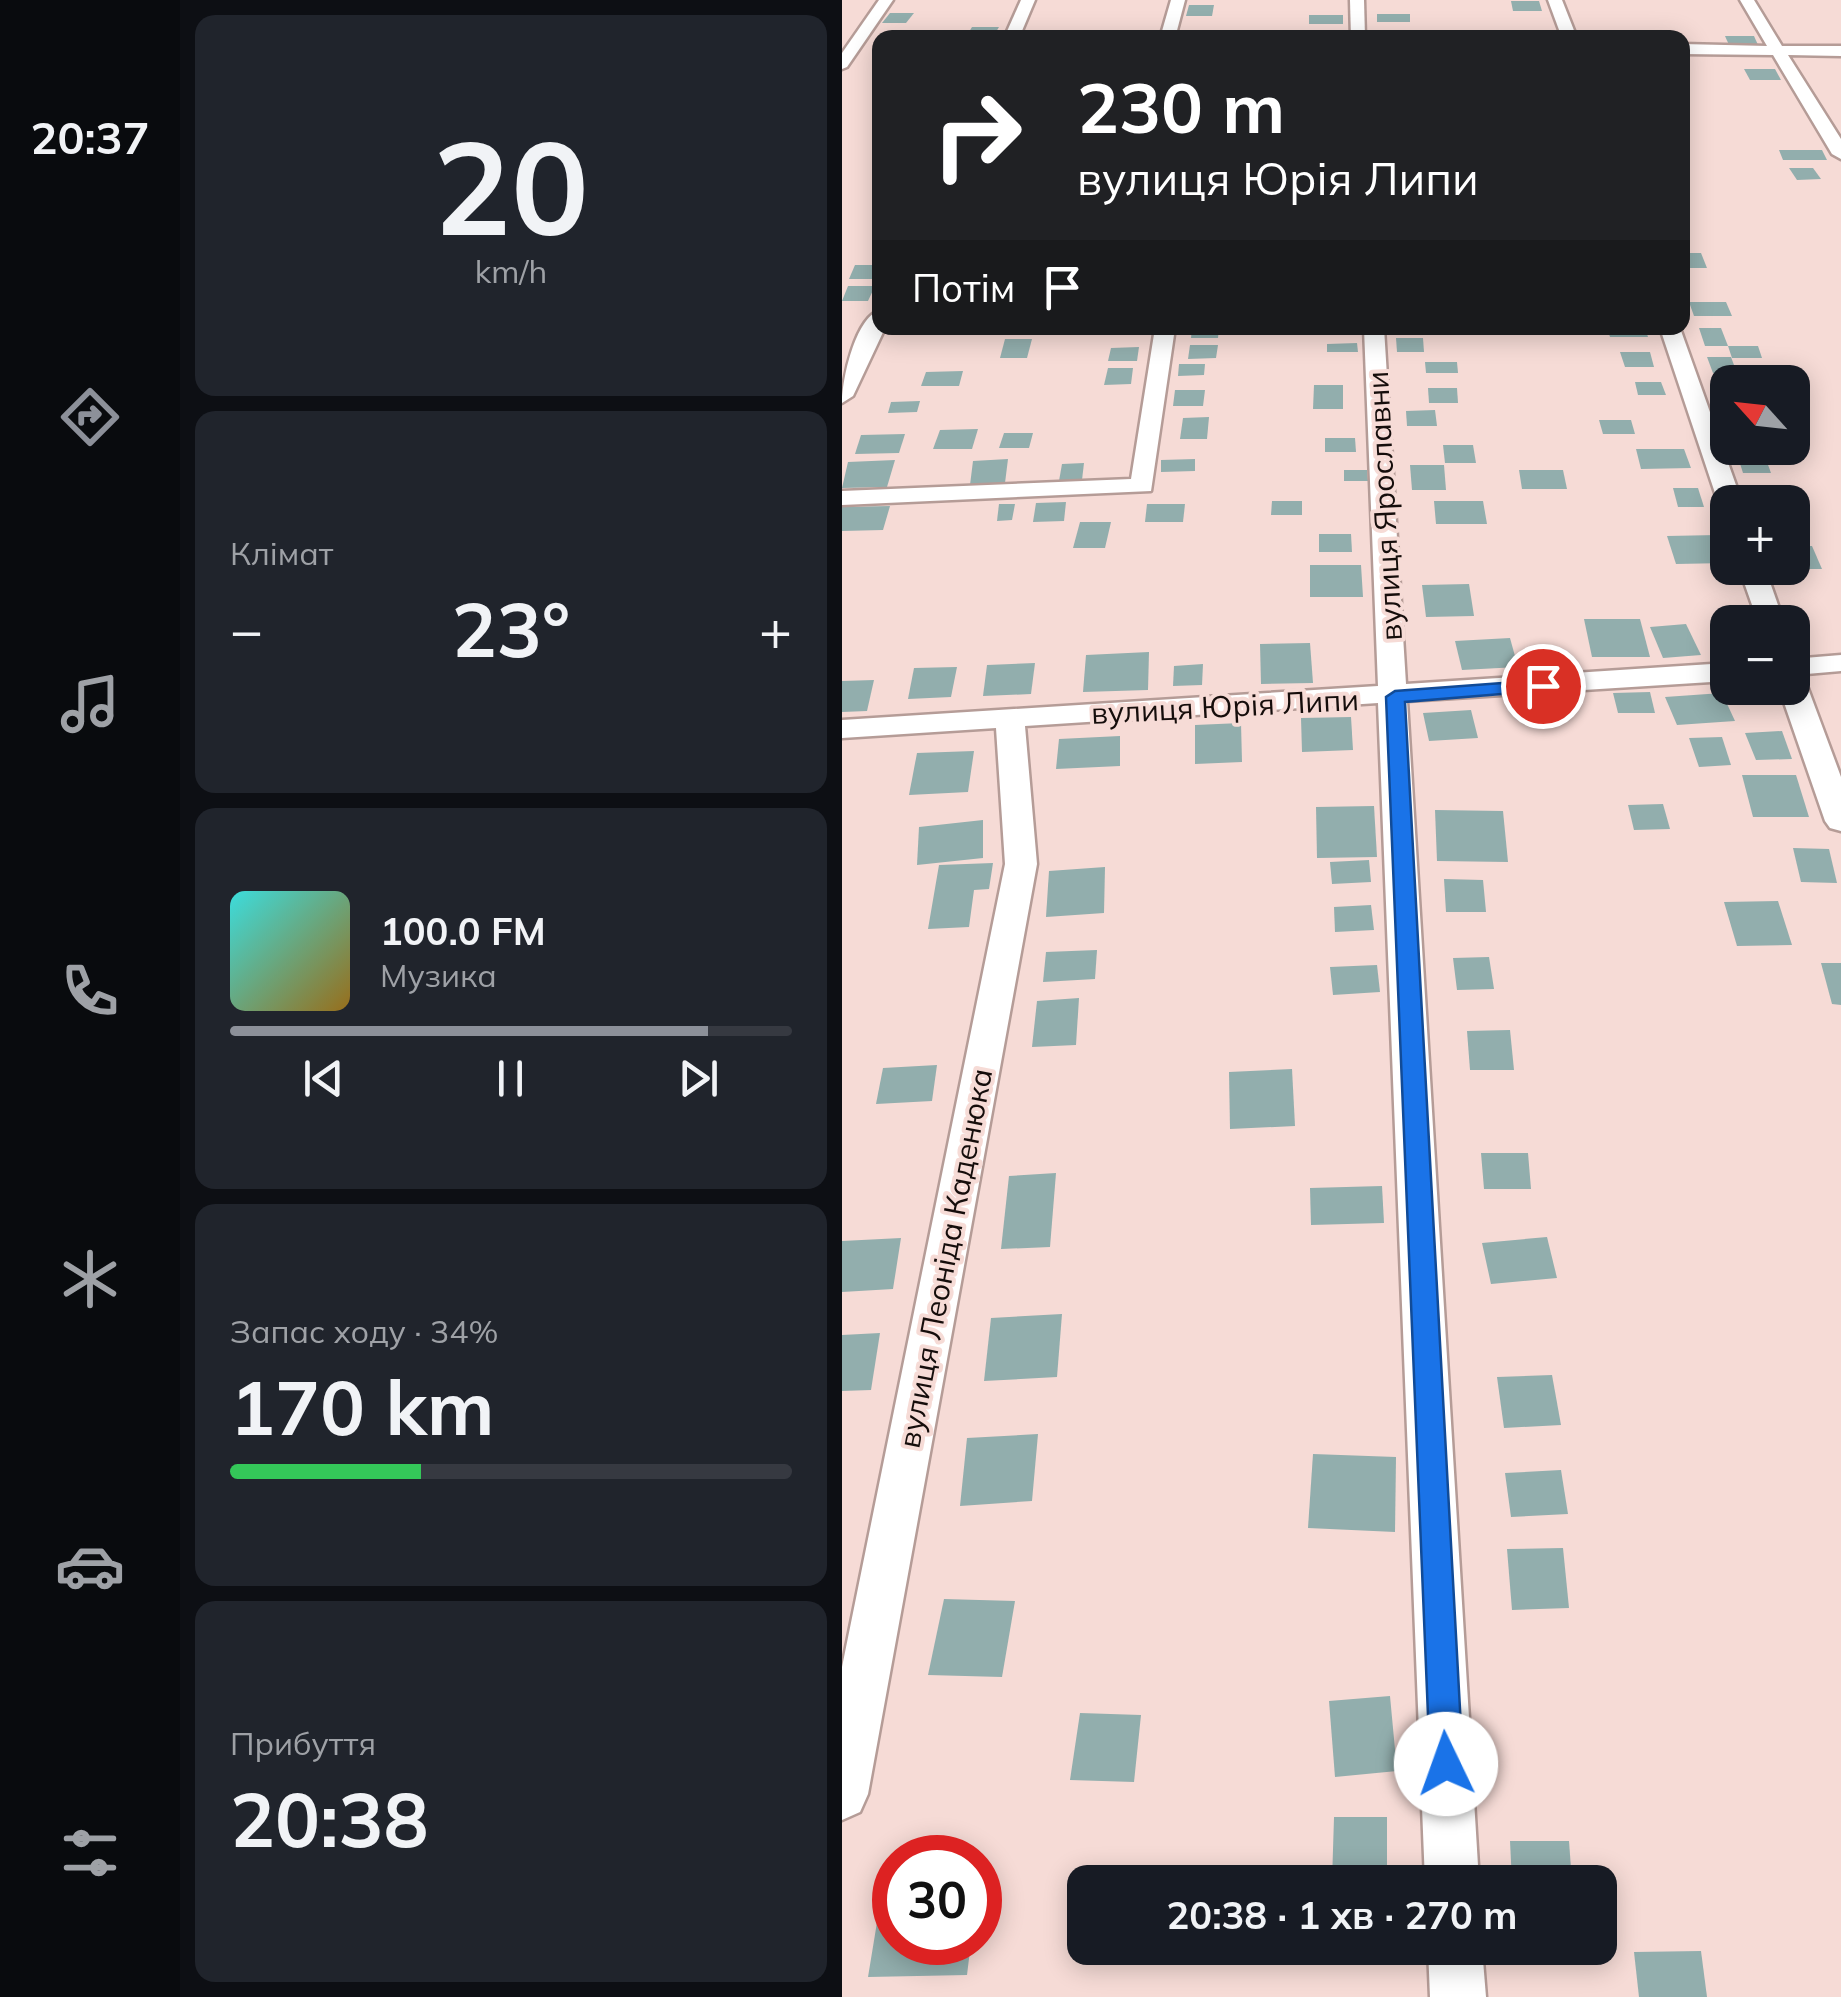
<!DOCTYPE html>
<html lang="uk">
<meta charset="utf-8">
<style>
body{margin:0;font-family:Mulish,sans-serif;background:#20242c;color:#f1f3f6;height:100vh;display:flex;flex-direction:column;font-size:38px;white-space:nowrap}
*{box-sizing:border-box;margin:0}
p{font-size:32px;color:#9ea1a6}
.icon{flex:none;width:55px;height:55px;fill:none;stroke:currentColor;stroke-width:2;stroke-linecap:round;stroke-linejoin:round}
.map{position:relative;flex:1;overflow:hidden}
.sheet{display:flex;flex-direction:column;gap:15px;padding:15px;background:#0d0f14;width:662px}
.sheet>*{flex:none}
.banner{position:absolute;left:30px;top:30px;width:818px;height:305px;border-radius:20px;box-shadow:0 5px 25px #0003;background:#202124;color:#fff;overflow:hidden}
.needle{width:65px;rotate:297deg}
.tools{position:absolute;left:868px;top:365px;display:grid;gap:20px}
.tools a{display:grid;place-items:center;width:100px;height:100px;border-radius:20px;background:#171b24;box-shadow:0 5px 25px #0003;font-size:50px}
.speed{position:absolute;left:30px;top:1835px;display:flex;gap:20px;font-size:50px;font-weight:700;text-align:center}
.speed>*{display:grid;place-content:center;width:130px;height:130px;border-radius:50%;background:#171b24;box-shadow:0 5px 25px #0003;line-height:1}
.speed .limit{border:15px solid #d22;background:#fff;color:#111}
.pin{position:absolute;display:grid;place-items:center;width:85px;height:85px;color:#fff;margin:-42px;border:5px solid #fff;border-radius:50%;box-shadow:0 2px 10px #0007}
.me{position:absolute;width:110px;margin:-55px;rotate:357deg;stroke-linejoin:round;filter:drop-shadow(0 0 8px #0008)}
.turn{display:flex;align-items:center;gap:35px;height:210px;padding:0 40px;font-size:45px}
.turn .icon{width:130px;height:130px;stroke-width:2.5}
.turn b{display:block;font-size:70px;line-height:85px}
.then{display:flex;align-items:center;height:95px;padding:0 40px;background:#0003;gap:20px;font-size:38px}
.big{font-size:75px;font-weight:700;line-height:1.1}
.sheet .tile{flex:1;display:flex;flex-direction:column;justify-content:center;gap:15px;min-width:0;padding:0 35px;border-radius:20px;background:#20242c}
.sheet .dial{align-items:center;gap:0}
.dial b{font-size:130px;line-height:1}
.song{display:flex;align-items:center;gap:30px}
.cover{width:120px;height:120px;border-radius:15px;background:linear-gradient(135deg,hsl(180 70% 55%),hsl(40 70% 35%))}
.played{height:10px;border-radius:5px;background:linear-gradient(90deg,#8c9099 85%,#363941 85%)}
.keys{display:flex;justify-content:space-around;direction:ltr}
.heat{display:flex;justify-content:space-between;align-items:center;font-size:55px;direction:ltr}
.charge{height:15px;border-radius:8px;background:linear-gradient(90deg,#34c759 34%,#363941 0)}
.trip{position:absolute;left:225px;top:1865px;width:550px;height:100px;border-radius:20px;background:#171b24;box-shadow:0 5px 25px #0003;font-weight:700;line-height:100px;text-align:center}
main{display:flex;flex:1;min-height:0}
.menu{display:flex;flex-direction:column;width:180px;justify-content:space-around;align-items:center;background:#090b0e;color:#9ea1a6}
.menu .icon{width:70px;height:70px}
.menu .active{color:#8c9099}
.menu b{font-size:45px;color:#f1f3f6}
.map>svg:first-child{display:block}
.building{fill:#92aead}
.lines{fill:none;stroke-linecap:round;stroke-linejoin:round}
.minor-casing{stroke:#b59c97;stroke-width:5}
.minor{fill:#fff;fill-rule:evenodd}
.route{fill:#1a73e8;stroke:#114b97;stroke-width:2.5}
.labels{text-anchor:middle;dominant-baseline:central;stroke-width:8;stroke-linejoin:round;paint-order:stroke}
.street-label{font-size:30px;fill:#150d0b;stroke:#f6dbd6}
</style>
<main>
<nav class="menu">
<b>20:37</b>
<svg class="icon active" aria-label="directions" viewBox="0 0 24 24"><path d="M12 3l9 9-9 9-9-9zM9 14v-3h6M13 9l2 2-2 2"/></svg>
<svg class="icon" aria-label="music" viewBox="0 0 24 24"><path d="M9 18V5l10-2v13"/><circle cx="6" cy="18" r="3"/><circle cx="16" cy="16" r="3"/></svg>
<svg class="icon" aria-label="phone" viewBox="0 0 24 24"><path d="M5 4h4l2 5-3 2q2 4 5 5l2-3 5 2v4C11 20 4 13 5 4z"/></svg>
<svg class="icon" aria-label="climate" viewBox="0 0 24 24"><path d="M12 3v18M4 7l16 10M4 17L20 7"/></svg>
<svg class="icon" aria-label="car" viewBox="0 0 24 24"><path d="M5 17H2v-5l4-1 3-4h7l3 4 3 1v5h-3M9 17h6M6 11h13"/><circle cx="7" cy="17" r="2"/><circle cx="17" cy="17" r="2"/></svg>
<svg class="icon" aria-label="filters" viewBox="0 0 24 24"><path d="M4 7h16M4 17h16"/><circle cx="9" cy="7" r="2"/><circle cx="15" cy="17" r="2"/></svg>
</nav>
<section class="sheet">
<div class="tile dial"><b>20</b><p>km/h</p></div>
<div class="tile"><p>Клімат</p>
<div class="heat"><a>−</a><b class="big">23°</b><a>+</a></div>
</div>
<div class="tile">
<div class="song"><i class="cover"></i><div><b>100.0 FM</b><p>Музика</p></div></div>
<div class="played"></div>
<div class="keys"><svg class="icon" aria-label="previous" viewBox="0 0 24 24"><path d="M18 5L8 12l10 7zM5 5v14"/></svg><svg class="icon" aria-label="pause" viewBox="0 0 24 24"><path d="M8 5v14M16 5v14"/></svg><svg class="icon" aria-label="next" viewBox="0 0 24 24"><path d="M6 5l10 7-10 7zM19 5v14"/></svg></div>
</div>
<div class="tile"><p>Запас ходу · 34%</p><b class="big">170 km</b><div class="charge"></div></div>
<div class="tile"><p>Прибуття</p><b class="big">20:38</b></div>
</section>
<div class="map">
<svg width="999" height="1997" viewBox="0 0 999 1997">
<rect width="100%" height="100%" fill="#f6dbd6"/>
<g class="building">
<polygon points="669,1 697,1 700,11 671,11"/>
<polygon points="347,5 372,5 370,16 344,16"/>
<polygon points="48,13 72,13 64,23 40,23"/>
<rect x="535" y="14" width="33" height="8"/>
<rect x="467" y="15" width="34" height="9"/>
<polygon points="130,27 157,27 151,37 124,37"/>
<polygon points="883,36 912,36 916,45 887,45"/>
<polygon points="902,69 933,69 939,80 908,80"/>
<polygon points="937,150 980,150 985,160 941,160"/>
<polygon points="947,168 971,168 979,179 955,180"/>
<polygon points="840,253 859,253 865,268 840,268"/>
<polygon points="13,265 38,265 38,271 34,279 7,279"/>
<polygon points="6,286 33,286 26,301 0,301"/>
<polygon points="847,302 884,302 890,316 852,316"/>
<polygon points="350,328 377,328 376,338 349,338"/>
<polygon points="765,328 803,328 806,337 768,337"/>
<polygon points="857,328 879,328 886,346 863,346"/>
<polygon points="554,338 581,338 582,352 555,352"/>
<polygon points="163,339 190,339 185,358 158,358"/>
<polygon points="515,343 516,352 485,352 485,344"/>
<polygon points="348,345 376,345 374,358 346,359"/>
<polygon points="886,346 916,346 920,358 890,358"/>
<polygon points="297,347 295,361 266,361 269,348"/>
<polygon points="778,352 808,352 812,367 783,367"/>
<polygon points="865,357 889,357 895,373 871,373"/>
<polygon points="583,362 615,362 616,373 584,373"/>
<polygon points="337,364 363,364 362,375 336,376"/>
<polygon points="266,368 291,368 289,384 262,385"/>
<polygon points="121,371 117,386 79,386 84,372"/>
<polygon points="793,382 819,382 824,395 796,395"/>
<polygon points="472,385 501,385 501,409 471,409"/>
<polygon points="586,388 615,388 616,403 587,403"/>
<polygon points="333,390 363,390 361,406 331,406"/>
<polygon points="78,401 75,412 46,413 49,402"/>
<polygon points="593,410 595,426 565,426 564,411"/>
<polygon points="367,417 365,439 338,439 341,418"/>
<polygon points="757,420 789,420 793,434 761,434"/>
<polygon points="136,429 130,449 91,449 98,430"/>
<polygon points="162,433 191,433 187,448 157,448"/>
<polygon points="63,434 57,453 13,454 19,435"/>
<polygon points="483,438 513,438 514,452 483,452"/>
<polygon points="601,445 631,445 634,463 603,463"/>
<polygon points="794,449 842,449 849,468 799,469"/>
<polygon points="894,451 921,451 929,473 901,473"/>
<polygon points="166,459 163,483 128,485 131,461"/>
<polygon points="353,459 353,471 319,472 319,460"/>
<polygon points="53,460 45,487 0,488 6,462"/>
<polygon points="242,463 240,480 217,481 220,464"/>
<polygon points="568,465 602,465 604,490 570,490"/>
<polygon points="502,470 525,470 526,481 502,481"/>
<polygon points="677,470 721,470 725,489 680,489"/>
<polygon points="909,487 951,487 960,507 950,507 950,502 914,502"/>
<polygon points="831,488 856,488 862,507 836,507"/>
<polygon points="430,501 460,501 460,515 429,515"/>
<polygon points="592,501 641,501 645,524 594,524"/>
<polygon points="224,502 222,521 191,522 194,503"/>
<polygon points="157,504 173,504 170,520 155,521"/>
<polygon points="305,504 343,504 341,522 303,522"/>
<polygon points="48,506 41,530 0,531 0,507"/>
<polygon points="238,522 269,522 263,548 231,548"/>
<polygon points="477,534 509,534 510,552 477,552"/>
<polygon points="875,535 885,563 834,564 825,536"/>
<polygon points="950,546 970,546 980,569 950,569"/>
<polygon points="468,565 519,565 521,597 468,597"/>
<polygon points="627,584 632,616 584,617 580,585"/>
<polygon points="742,619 798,619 808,657 750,657"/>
<polygon points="844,624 859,655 821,658 808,627"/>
<polygon points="668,638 676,667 620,670 613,641"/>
<polygon points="468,643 471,683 419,684 418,644"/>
<polygon points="307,652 306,690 241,692 244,655"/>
<polygon points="193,663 189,694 141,696 145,665"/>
<polygon points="361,664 360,685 331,686 332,666"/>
<polygon points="115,667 109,697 66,699 72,668"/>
<polygon points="32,680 25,711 0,712 0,681"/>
<polygon points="808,692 813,713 776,713 771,693"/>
<polygon points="880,693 893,721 835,725 823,697"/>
<polygon points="629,710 636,738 587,741 581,713"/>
<polygon points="509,717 511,750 460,752 459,718"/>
<polygon points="399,723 400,762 353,764 353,725"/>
<polygon points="940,731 950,759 914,760 903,733"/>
<polygon points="278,736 278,766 214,769 217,739"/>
<polygon points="880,737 889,765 857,767 847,738"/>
<polygon points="132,751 126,792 67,795 75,753"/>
<polygon points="900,775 954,775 967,817 911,817"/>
<polygon points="821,804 828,829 792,830 786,805"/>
<polygon points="532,806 535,857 475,858 474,807"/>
<polygon points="593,810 661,811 666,862 595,861"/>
<polygon points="141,820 141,858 75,865 77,827"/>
<polygon points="951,848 987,849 995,883 959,882"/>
<polygon points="527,860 529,882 490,884 488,862"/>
<polygon points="151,863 147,889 132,890 127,927 86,929 97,865"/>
<polygon points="263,867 262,913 204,917 207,871"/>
<polygon points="602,879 641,880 644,912 604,912"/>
<polygon points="936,901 950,945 895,946 882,902"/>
<polygon points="529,905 532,930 493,932 492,907"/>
<polygon points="255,950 253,979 201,982 204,952"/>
<polygon points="647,957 652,989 615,990 611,958"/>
<polygon points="979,963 999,963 999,1005 990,1004"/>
<polygon points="535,965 538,992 491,995 488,967"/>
<polygon points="237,998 234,1045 190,1047 195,1001"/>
<polygon points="668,1030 672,1070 628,1070 625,1031"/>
<polygon points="95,1065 90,1101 34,1104 41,1068"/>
<polygon points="450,1069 453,1126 388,1129 387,1072"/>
<polygon points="639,1153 686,1153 689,1189 642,1189"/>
<polygon points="214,1173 208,1247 159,1249 167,1176"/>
<polygon points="540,1186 542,1223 469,1225 468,1188"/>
<polygon points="705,1237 715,1278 649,1284 640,1243"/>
<polygon points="59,1238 51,1289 0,1292 0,1241"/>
<polygon points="220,1314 215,1377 142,1381 149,1318"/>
<polygon points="38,1333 29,1390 0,1391 0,1335"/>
<polygon points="710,1375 719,1425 662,1428 655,1377"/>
<polygon points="196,1434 190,1501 118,1506 125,1438"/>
<polygon points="471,1454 554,1457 553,1532 466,1528"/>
<polygon points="719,1470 726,1514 669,1517 663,1473"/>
<polygon points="721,1548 727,1608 670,1610 665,1549"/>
<polygon points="102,1599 173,1601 160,1677 86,1675"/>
<polygon points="548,1696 555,1771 493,1777 487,1701"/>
<polygon points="238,1713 299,1715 292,1782 228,1780"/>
<polygon points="492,1817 545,1817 545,1882 490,1882"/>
<polygon points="668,1841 727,1841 730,1882 670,1882"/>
<polygon points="39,1898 52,1898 52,1942 129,1942 125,1975 26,1977"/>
<polygon points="859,1951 865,1997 797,1997 792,1952"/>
</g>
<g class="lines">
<defs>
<g id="minor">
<polygon points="37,0 51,0 5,67 0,69 0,53"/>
<polygon points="179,0 193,0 177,38 162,38"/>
<polygon points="329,0 343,0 333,38 318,38"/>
<polygon points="508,0 522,0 523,38 509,38"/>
<polygon points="706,0 720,0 735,38 720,38"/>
<polygon points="898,0 912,0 940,46 999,46 999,56 946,55 999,139 999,159 990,154 931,55 840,54 840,44 925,46"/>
<path d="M38,310V328H43L11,396L0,403C0,380 13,318 38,310Z"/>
<polygon points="313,328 333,328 309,491 0,505 0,491 289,479"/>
<polygon points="522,328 542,328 564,684 885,663 885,681 565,701 637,1882 583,1882 536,703 183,726 195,864 26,1794 18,1812 0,1820 0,1667 163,864 154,728 0,738 0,720 536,686"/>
<polygon points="818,328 838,328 900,502 885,502 885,509 876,502"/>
<polygon points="897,568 923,568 942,622 916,622"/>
<polygon points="999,655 999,671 953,675 964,683 999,777 999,831 988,828 983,821 937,688 950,688 950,659"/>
<polygon points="586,1948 640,1948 644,1997 588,1997"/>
</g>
</defs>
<use href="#minor" class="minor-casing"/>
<use href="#minor" class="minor"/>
</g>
<polygon class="route" points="701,680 710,686 707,690 563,702 621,1764 616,1776 604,1781 593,1776 588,1764 544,697 553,691"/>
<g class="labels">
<g class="street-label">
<text transform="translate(542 506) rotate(-93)">вулиця Ярославни</text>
<text transform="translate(383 706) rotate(-3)">вулиця Юрія Липи</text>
<text transform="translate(103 1258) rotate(-79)">вулиця Леоніда Каденюка</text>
</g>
</g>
</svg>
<div class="tools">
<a><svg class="needle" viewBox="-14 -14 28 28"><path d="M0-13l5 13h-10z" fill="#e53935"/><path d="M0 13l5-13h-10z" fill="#9ea1a6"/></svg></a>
<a>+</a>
<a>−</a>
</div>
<div class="speed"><div class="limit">30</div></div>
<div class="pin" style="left:701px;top:686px;background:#d93025"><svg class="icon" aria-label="arrive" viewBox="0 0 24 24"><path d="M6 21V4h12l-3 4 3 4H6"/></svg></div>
<svg class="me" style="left:604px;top:1764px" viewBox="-20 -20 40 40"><circle r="19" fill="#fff"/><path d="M0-13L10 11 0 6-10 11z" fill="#1a73e8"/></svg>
<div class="trip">20:38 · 1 хв · 270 m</div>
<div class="banner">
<div class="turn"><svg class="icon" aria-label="right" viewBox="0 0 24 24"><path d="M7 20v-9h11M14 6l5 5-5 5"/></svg><div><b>230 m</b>вулиця Юрія Липи</div></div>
<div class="then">Потім<svg class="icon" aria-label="arrive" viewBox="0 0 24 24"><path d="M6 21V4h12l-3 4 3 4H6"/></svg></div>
</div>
</div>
</main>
